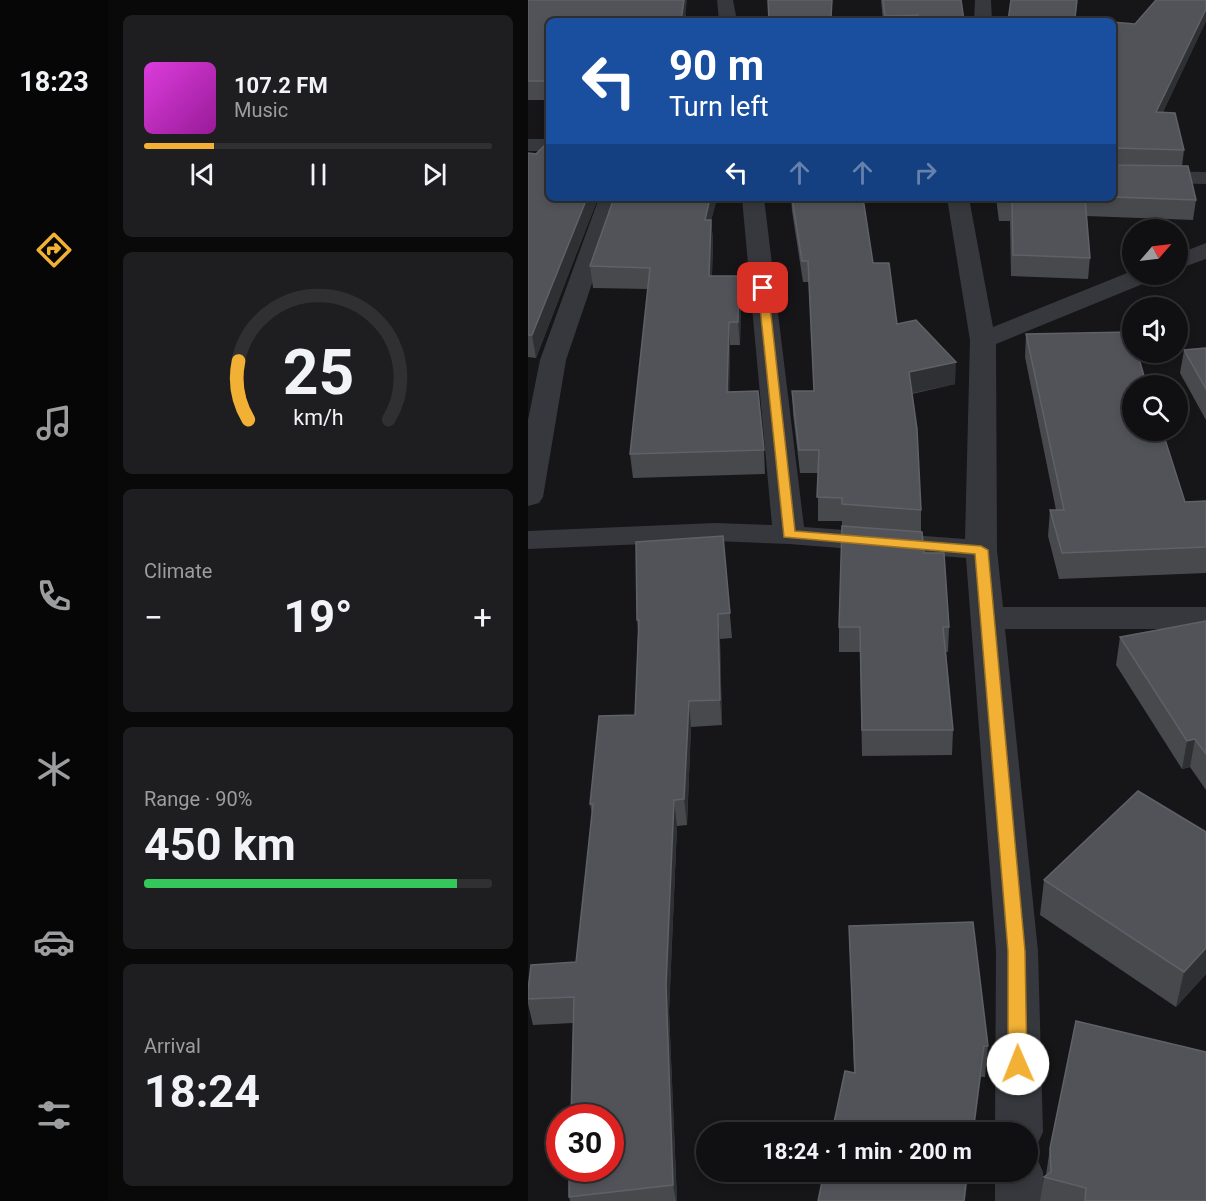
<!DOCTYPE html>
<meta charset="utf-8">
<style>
body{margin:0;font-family:Roboto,sans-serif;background:#1e1e20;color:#f1f3f6;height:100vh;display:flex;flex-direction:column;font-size:22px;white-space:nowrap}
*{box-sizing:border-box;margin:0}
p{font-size:20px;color:#9c9d9f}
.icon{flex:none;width:33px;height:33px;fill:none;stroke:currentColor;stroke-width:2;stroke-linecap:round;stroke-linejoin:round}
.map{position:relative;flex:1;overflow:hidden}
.details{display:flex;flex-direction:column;gap:15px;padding:15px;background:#09090a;width:420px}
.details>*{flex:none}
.guide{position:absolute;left:18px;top:18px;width:570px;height:183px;border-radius:9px;box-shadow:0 3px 9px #0003,0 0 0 2px #303032;background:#1a4fa0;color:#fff;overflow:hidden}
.needle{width:39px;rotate:62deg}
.fabs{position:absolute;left:594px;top:219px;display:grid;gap:12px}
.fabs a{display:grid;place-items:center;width:66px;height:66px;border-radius:50%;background:#101012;box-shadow:0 3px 9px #0003,0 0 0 2px #303032;font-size:30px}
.speed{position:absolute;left:18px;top:1104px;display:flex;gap:12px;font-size:30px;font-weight:700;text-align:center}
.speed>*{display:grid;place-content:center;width:78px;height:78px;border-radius:50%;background:#101012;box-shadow:0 3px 9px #0003,0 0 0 2px #303032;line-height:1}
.speed .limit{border:9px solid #d22;background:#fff;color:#111}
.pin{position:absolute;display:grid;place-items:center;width:51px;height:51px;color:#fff;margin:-26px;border-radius:12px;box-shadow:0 3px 9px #0006}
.me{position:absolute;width:66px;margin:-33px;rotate:359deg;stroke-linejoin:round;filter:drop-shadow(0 0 4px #0008)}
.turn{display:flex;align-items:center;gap:21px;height:126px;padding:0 24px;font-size:27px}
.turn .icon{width:78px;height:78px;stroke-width:2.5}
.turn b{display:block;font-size:42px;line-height:51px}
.lanes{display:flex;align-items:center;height:57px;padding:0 24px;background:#0003;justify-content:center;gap:30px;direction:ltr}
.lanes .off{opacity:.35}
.big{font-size:45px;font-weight:700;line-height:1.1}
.details .tile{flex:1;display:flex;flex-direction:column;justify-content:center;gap:9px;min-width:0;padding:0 21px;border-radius:9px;background:#1e1e20}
.details .dial{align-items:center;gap:0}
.dial svg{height:156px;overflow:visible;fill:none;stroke:#303032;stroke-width:7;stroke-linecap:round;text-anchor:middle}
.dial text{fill:#f1f3f6;stroke:none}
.song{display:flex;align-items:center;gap:18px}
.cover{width:72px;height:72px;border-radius:9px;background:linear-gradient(135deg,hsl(300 70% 55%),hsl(300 70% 35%))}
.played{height:6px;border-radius:3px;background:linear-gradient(90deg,#f2b134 20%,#303032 20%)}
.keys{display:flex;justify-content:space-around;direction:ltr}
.heat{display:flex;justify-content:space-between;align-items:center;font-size:33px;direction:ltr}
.charge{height:9px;border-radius:4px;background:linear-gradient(90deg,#34c759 90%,#303032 0)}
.trip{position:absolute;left:168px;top:1122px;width:342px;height:60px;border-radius:30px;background:#101012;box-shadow:0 3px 9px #0003,0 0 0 2px #303032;font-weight:700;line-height:60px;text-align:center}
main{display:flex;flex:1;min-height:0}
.dock{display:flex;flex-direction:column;width:108px;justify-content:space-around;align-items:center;background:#060607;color:#9c9d9f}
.dock .icon{width:42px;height:42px}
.dock .on{color:#f2b134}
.dock b{font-size:27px;color:#f1f3f6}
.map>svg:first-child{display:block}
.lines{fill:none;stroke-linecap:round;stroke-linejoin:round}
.street{fill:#37383d;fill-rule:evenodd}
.wall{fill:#47494d}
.shaded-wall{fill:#2f3033}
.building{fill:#525359;stroke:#5f6168;stroke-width:1.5}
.route{fill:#f2b134;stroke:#9d7322;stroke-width:1.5}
</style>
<main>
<nav class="dock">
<b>18:23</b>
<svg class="icon on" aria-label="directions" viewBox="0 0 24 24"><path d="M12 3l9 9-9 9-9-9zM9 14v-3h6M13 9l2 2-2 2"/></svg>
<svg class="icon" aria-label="music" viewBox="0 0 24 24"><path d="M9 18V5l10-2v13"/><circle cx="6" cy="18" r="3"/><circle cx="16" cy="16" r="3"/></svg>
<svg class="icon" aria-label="phone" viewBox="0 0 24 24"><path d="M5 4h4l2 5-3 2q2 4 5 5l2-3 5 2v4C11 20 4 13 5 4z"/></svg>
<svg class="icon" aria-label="climate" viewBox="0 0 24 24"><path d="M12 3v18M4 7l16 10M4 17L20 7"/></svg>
<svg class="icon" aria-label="car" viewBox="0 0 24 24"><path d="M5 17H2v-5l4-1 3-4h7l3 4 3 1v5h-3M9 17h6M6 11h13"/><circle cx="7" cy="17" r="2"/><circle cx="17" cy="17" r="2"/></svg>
<svg class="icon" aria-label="filters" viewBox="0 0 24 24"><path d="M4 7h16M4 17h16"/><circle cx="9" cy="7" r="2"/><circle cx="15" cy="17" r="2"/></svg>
</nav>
<section class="details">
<div class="tile">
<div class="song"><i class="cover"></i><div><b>107.2 FM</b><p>Music</p></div></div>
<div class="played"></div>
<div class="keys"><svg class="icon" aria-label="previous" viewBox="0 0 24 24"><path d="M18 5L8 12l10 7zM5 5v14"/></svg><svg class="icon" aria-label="pause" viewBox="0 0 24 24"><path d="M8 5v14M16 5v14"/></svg><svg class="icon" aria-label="next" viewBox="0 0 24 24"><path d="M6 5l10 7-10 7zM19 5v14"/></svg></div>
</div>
<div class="tile dial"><svg viewBox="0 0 100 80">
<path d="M14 69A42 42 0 1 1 86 69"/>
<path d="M14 69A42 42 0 0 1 9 39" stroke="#f2b134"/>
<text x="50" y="56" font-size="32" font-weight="700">25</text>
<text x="50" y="72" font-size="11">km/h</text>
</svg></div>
<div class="tile"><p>Climate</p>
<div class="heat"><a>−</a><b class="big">19°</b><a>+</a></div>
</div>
<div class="tile"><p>Range · 90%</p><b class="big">450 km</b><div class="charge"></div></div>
<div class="tile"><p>Arrival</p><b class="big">18:24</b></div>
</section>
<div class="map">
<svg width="678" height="1201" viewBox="0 0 678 1201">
<rect width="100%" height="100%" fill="#161618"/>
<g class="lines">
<g class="street">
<polygon points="189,0 205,0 209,21 191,21"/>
<polygon points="447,0 463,0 464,21 446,21"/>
<rect x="0" y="139" width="21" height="12"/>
<polygon points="585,170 678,172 678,184 585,182"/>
<polygon points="71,198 93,198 38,360 15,497 11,503 0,506 0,420 12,360"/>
<polygon points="214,198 236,198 276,527 437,539 442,340 419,198 441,198 465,327 604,271 604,274 630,274 627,279 468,344 469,550 475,607 678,607 678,629 477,629 510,951 515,1132 508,1147 500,1150 500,1132 467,1132 468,951 438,558 261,544 187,541 0,549 0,531 187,523 244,525"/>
<polygon points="678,243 678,259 650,269 650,254"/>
<polygon points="500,1153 508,1156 515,1172 517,1201 467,1201 467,1172 500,1172"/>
</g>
</g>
<g class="wall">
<polygon points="0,0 158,15 157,21 21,21 21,100 0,100"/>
<polygon points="353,0 433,0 436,21 355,21"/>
<polygon points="678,21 635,112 656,150 654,166 668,200 665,220 558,216 562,258 560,279 483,276 482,221 471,221 468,198 585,198 585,22 607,24"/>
<polygon points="0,153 8,154 21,198 70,198 8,358 0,357"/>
<polygon points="86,198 189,198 183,220 185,241 184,276 211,276 213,298 212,345 202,345 201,392 236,450 237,474 105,478 102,454 120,289 65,288 62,266"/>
<polygon points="263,198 335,198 345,263 369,324 427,384 384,394 393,510 393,532 396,553 421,627 420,652 418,652 425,730 424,755 334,756 332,652 311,652 311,627 314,521 290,521 290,473 272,473 265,414 264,391 286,391 281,282 275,282 264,211"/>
<polygon points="498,334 657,502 678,501 678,573 531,579 520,536 522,510 528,510 497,357"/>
<polygon points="678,348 678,420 652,373 656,350"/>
<polygon points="195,536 204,638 192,639 194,725 163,727 159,825 149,826 141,1011 149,1201 42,1201 41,1197 45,1023 5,1025 0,1004 0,990 48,962 64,814 62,804 107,715 110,632 109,620"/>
<polygon points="678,621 678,790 662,767 654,769 588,665 592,637"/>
<polygon points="516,880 678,974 648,1007 512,915"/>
<polygon points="321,926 460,1046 457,1077 326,1073"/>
<polygon points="522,1148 678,1201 512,1201 516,1177 518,1175"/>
</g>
<g class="shaded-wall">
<polygon points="156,0 159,0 157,21 153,21"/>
<polygon points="304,0 304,21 290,21 290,18"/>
<polygon points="678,9 678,21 626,131 628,112"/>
<polygon points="587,148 585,168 585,150"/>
<polygon points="59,198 70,198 8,358 4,335"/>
<polygon points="182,198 189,198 178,241 177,220"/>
<polygon points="183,220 185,241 183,298 181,276"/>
<polygon points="211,276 213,298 212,345 210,322"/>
<polygon points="201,322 202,345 201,416 199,392"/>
<polygon points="428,362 427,384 380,394 381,372"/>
<polygon points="190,614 192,639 194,725 192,700"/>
<polygon points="161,701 163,727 159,825 156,799"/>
<polygon points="667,739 662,767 654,769 659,741"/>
<polygon points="146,800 149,826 141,1011 149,1201 148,1201 145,1185 138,985"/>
<polygon points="678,948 678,974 648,1007 656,972"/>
<polygon points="456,1046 453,1077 446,1132 445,1132"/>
<polygon points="439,1172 441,1172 437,1201 436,1201"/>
</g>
<g class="building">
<polygon points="0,0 156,0 153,21 21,21 21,81 0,81"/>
<polygon points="240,0 304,0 303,17 290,18 290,21 241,21"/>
<polygon points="355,0 433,0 436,21 391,21 390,15 357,16"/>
<polygon points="483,0 549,0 547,18 577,21 480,21"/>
<polygon points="628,0 678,0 678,9 628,112 647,113 656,150 587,148 585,150 585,22 607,24"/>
<polygon points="17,145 21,146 21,198 59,198 4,335 0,335 0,153 8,154"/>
<polygon points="585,163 587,165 660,166 668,200 585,197"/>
<polygon points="86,198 182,198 177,220 183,220 181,276 211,276 210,322 201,322 199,392 230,391 236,450 102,454 122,268 62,266"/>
<polygon points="264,198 335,198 345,263 361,263 369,324 388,320 428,362 381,372 389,429 393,510 314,504 314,498 289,497 291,450 271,450 264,391 286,391 280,261 274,261"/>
<polygon points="472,198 557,198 562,258 485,255 484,201 472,201"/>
<polygon points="602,332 604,339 604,352 609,352 619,386 604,386 604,430 634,430 657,502 678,501 678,547 534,553 522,510 536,510 498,334"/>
<polygon points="678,348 678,389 656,350"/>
<polygon points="314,526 394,532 396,553 416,553 421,627 415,627 425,730 334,730 332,627 311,627"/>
<polygon points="195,536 202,613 190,614 192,700 161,701 156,799 146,800 138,985 145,1185 41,1197 41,1168 82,1168 82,1118 43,1118 46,997 0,999 0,990 3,965 48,962 65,804 62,804 71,716 107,715 111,620 109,620 108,542"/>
<polygon points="678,621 678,754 667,739 659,741 592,637"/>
<polygon points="610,791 678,832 678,948 656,972 516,880"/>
<polygon points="445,922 460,1046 456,1046 445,1132 304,1132 317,1071 327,1073 321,926"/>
<polygon points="548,1021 678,1052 678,1201 557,1201 558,1188 516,1177 523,1172 522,1148"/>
<polygon points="296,1172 439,1172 436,1201 290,1201"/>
</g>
<polygon class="route" points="235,285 240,288 267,531 453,546 460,550 497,951 499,1064 497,1070 490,1072 483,1070 480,1064 480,951 447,554 256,537 230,288"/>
</svg>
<div class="fabs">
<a><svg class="needle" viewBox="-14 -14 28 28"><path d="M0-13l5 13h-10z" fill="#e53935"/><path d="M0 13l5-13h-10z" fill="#9c9d9f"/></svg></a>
<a><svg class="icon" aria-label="sound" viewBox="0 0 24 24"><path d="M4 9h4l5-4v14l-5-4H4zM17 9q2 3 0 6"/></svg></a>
<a><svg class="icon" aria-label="search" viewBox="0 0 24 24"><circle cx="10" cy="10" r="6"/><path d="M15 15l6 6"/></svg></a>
</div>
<div class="speed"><div class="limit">30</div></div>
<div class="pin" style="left:235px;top:288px;background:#d93025"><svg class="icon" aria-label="arrive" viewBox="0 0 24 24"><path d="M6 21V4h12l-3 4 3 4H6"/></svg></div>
<svg class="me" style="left:490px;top:1064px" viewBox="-20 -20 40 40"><circle r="19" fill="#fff"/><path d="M0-13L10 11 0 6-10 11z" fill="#f2b134"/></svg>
<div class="trip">18:24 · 1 min · 200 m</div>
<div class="guide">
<div class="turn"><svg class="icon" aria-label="left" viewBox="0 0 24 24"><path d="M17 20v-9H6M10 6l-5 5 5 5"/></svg><div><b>90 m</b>Turn left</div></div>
<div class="lanes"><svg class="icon" aria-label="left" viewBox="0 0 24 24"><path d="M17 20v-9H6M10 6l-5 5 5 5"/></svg><svg class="icon off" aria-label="ahead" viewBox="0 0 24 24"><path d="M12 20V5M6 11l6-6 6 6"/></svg><svg class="icon off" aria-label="ahead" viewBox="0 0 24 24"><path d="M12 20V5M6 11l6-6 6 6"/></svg><svg class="icon off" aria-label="right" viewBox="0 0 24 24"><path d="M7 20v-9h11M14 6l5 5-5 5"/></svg></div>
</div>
</div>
</main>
